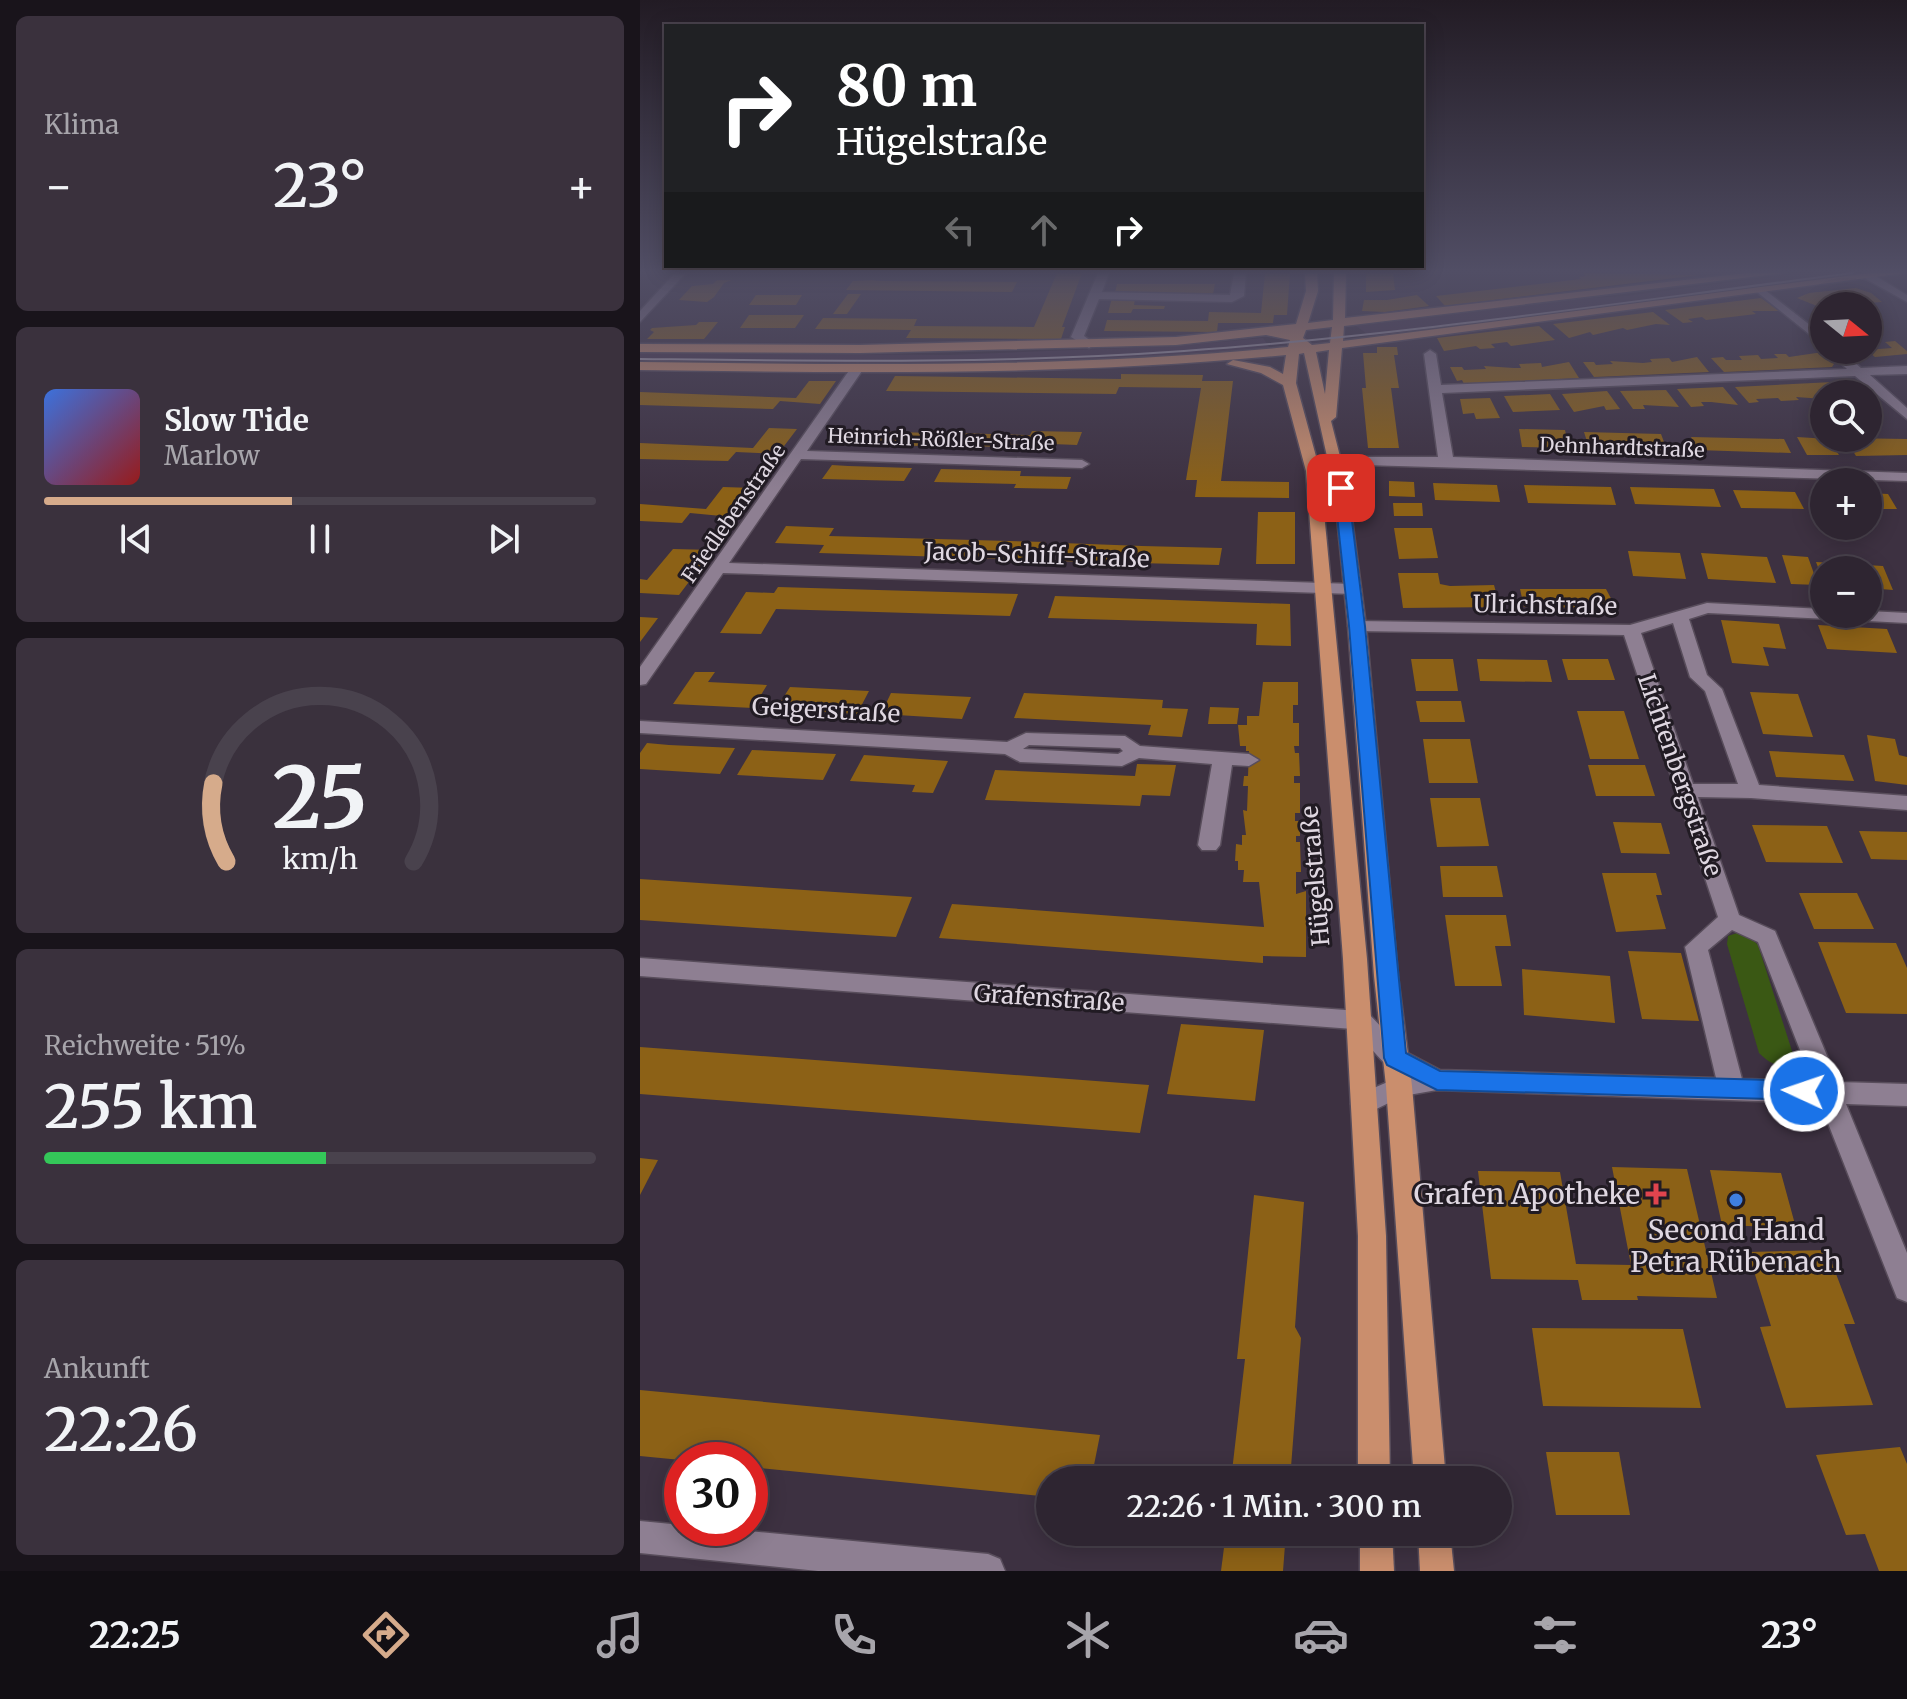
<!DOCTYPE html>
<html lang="de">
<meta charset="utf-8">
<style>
body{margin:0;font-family:Merriweather,serif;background:#3a313d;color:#f1f3f6;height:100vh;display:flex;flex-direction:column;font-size:30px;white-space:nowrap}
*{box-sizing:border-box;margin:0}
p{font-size:26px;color:#a7a5ab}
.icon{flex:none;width:44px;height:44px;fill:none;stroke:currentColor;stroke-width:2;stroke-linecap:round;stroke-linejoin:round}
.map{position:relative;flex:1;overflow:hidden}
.side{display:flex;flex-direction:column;gap:16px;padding:16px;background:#19141b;width:640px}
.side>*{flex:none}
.guide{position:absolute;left:24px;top:24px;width:760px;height:244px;border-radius:0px;box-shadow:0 4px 20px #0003,0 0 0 2px #49424d;background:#202124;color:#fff;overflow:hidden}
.needle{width:52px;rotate:108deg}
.fabs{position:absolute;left:1170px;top:292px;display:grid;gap:16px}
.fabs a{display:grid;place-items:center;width:72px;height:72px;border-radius:50%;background:#2e2531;box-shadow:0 4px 20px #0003,0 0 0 2px #49424d;font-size:40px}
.speed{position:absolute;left:24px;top:1442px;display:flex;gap:16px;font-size:40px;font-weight:700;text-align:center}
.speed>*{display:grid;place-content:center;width:104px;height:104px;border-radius:50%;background:#2e2531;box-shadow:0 4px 20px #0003,0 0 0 2px #49424d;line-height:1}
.speed .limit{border:12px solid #d22;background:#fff;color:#111}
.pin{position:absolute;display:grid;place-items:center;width:68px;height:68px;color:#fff;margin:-34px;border-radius:16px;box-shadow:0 4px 12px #0006}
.me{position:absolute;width:88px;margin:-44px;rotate:273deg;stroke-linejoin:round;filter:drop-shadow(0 0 6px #0008)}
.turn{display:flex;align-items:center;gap:28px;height:168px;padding:0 40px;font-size:36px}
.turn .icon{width:104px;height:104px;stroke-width:2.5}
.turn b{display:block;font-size:56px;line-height:68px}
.lanes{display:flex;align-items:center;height:76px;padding:0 40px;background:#0003;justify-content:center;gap:40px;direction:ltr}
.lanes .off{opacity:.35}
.big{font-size:60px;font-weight:600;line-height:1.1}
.side .card{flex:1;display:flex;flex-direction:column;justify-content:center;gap:12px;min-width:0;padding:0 28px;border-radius:12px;background:#3a313d}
.side .dial{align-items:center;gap:0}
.dial svg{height:208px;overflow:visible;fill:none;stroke:#49424d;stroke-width:7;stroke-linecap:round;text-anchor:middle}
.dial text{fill:#f1f3f6;stroke:none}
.song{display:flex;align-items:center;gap:24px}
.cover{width:96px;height:96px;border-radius:12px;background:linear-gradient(135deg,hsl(220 70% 55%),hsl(0 70% 35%))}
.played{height:8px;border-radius:4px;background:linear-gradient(90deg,#d6ab8b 45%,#49424d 45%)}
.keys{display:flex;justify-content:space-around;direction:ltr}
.heat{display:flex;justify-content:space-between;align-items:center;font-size:44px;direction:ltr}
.charge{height:12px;border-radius:6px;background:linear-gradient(90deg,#34c759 51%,#49424d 0)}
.trip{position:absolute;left:396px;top:1466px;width:476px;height:80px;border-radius:40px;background:#2e2531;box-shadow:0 4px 20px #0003,0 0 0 2px #49424d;font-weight:600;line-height:80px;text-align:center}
.tabs{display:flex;height:128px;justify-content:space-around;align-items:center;background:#120f14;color:#a7a5ab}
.tabs .icon{width:56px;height:56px}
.tabs .active{color:#d6ab8b}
.tabs b{font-size:36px;color:#f1f3f6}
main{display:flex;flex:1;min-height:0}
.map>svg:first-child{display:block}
.built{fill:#49384e}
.green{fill:#3a5814}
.building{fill:#8c6116}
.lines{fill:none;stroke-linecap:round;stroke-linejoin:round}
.minor-casing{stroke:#584d5b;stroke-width:3}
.major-casing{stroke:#584d5b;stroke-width:3}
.minor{fill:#8e7f92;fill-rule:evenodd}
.major{fill:#ca8e6d;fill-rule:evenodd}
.tram{stroke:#aaa1ad;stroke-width:2}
.route{fill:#1a73e8;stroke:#114b97;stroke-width:2}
.health-dot{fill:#e0444e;stroke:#211b23;stroke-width:3}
.shop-dot{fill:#3f7fe0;stroke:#211b23;stroke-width:3}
.labels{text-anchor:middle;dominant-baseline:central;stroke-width:6;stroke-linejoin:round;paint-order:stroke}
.far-street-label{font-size:20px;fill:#dfd7e1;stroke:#211b23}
.street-label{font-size:24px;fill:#dfd7e1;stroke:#211b23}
.near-poi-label{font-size:28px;fill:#dfd7e1;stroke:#211b23;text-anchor:end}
</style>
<main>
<section class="side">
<div class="card"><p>Klima</p>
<div class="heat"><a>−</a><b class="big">23°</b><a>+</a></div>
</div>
<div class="card">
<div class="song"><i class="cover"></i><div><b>Slow Tide</b><p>Marlow</p></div></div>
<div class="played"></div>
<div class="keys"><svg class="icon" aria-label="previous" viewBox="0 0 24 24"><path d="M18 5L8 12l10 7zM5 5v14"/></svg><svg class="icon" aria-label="pause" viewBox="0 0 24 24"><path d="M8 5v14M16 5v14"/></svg><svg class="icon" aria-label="next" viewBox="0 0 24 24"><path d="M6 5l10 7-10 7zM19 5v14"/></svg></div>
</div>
<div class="card dial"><svg viewBox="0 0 100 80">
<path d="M14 69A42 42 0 1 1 86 69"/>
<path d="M14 69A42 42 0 0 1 9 39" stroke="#d6ab8b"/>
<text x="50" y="56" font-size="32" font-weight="700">25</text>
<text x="50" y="72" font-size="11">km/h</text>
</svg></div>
<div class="card"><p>Reichweite · 51%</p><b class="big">255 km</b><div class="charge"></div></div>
<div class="card"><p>Ankunft</p><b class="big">22:26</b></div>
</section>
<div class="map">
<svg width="1267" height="1571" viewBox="0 0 1267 1571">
<rect width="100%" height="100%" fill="#3d3141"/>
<g class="built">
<polygon points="1161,273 1226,273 730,336 716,326 948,298 986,296"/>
<polygon points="623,338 630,348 426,362 321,364 0,361 0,353 308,355 537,346"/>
</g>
<path class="green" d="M1097,933L1110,937L1118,945L1153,1054L1150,1063C1136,1067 1129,1063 1119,1053L1087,944L1088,936Z"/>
<g class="building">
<polygon points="417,273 442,273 422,327 425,327 421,339 266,338 271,330 175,329 183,318 277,319 274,326 394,327"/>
<polygon points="625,273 650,273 647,315 634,315 633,323 578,323 577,332 464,331 467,320 568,321 569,312 621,313"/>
<polygon points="726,273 753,273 755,290 726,292"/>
<polygon points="942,273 1059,275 805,306 796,296 941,279 939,277 946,276"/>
<polygon points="77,280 92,280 84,283 74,297 67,302 39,300 52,286 73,284"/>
<polygon points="232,280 241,281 377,282 372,292 206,290 213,281"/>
<polygon points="477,284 575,284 573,294 475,293"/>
<polygon points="1216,288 1231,293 1242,302 1177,306 1157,298 1169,293"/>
<polygon points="208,294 221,294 207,314 193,314"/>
<polygon points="116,295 162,295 156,305 109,305"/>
<polygon points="777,295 789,306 745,312 722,311 724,300 747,300"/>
<polygon points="472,298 495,299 494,305 525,306 524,309 493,309 491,313 468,313"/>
<polygon points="1121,298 1139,311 1112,311 1116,314 1066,320 1062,317 1048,319 1053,322 1043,323 1025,310"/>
<polygon points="1013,312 1030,325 1016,324 987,330 983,328 953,335 950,332 929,338 913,324"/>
<polygon points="109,315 164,315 155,328 100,328"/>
<polygon points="59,322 78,322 64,339 7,339 14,332 10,330 12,328 56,325"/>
<polygon points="899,326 915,340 871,346 867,342 851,344 855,348 840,349 836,346 804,351 797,338"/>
<polygon points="1255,341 1267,351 1267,354 1235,357 1226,350 1252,348 1245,342"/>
<polygon points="737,347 757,347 758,355 754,355 759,388 751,388 759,448 728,448 722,388 726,388 723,353 737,353"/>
<polygon points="1183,352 1194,364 1192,367 1084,372 1071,358 1083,357 1086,360 1102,360 1099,356 1118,355 1121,359 1138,358 1134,354 1146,354 1149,357"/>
<polygon points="1057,357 1069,372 954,377 943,362 954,362 956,365 973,364 970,361 1003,363 1012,362 1010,359 1029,358 1032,362"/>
<polygon points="929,362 939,378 824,384 822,380 817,381 810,367 822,367 824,370 846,369 844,366 874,368 881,368 879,364 901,363 902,367"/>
<polygon points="481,374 563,375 562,381 593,381 581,481 649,482 649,498 555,497 557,480 546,480 561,388 479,387 476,394 246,391 255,376 481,379"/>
<polygon points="169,381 196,381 180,404 140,401 133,409 0,405 0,392 156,398"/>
<polygon points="1213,381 1226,394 1184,394 1184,399 1156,397 1159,400 1141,401 1138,398 1116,399 1119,402 1109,403 1095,387"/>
<polygon points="1083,387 1098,405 1071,402 1061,402 1064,406 1051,407 1037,389"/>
<polygon points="1026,390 1039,407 1003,405 1005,409 993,409 980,391"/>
<polygon points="967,391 980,409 966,410 964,406 934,412 922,394"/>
<polygon points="910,394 920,410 873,412 864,396"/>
<polygon points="850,398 860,418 836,419 834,413 823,414 820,399"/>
<polygon points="129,428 157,429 138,454 96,452 88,461 0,459 0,443 113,448"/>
<polygon points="879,429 925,430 929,448 882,447"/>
<polygon points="214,431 259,432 290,433 283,446 205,444"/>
<polygon points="392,431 442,432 437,445 387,443 385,448 308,445 315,433 390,435"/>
<polygon points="944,432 1021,434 1027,450 949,448"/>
<polygon points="1051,437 1144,439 1151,453 1057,450"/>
<polygon points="1157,437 1189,439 1199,455 1167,455"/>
<polygon points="1205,438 1267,439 1267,455 1216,456"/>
<polygon points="192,465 208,466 272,468 264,481 182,479"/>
<polygon points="301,469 381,471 380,476 431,477 427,489 374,488 376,484 294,482"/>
<polygon points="749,481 774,482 775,497 749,496"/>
<polygon points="793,483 857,485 860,502 795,500"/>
<polygon points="884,485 971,487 976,505 888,503"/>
<polygon points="83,487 114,488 92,517 50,513 42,523 0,521 0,504 66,509"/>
<polygon points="990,487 1074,489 1081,507 995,504"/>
<polygon points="1093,490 1155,492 1164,509 1101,508"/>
<polygon points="1228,493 1248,494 1257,509 1228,509"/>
<polygon points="753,503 782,503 783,516 754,516"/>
<polygon points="618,512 655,512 655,564 616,564"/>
<polygon points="146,526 194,528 189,536 406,542 400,560 179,553 184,545 135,543"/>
<polygon points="754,528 792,528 798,558 759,559"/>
<polygon points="422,543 502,546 582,548 579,565 416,561"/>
<polygon points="33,549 73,550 39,595 0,593 0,579 7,580"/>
<polygon points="988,551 1040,553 1046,579 993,576"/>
<polygon points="1061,553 1127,557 1136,583 1068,579"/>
<polygon points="1142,555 1168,557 1178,585 1151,584"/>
<polygon points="1176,562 1243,566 1253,590 1228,588 1228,570 1184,570 1184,583"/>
<polygon points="758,573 798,573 800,584 810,586 854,585 860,607 763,608"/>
<polygon points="138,587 238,590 378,594 370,616 136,609 121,634 80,633 106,592 134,593"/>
<polygon points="880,589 966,589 976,608 884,607"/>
<polygon points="415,596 650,604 651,646 616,645 617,624 408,618"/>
<polygon points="0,617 18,618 0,642"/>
<polygon points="1081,620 1139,624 1146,649 1123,647 1129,666 1092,663"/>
<polygon points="1178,625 1247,629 1257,653 1187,649"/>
<polygon points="771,659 813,659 818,691 776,691"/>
<polygon points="837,659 907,660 912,682 840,681"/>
<polygon points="922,659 968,659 975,680 928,680"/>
<polygon points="55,672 75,672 68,682 127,685 113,708 33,704"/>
<polygon points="623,682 658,682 658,705 653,705 653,723 659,723 659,746 654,746 655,753 659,753 660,776 654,776 654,783 660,783 660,813 655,813 655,821 660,821 660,836 656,836 656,842 660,842 661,872 656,872 656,894 666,891 666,957 623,956 623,963 299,938 312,904 624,927 619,882 603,882 604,870 598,870 598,861 595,861 596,844 602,845 602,835 606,835 603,810 607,811 608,786 603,786 604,776 608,776 609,751 606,751 606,746 600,746 598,725 607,725 607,716 619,716"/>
<polygon points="150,687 209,690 229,691 217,714 136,709"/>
<polygon points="1110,692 1158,694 1173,737 1123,734"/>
<polygon points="251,693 331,697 322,719 241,714"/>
<polygon points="384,693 523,700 522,708 548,709 542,737 508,735 511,725 374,718"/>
<polygon points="776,701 821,701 825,722 780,722"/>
<polygon points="570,707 599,708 597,724 568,724"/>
<polygon points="937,711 984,711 999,759 950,759"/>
<polygon points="1227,735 1255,739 1259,755 1267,757 1267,785 1235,781"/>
<polygon points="783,739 830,739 838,783 789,783"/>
<polygon points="7,743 29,745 95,748 80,774 0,769 0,753"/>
<polygon points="112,750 196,754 183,780 97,775"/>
<polygon points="1129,751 1204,755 1214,781 1136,777"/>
<polygon points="224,755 308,761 293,793 272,792 275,785 210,781"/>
<polygon points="497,764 536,765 530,796 502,795 500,806 345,800 355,770 495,776"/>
<polygon points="948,765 1005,765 1015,796 956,796"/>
<polygon points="790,798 840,798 849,846 797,847"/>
<polygon points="973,822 1021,823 1030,854 981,853"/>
<polygon points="1112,825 1187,826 1203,863 1126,862"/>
<polygon points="1219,831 1267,832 1267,860 1231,859"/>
<polygon points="800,866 857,866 863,897 803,897"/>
<polygon points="962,873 1016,873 1022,895 1016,895 1026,929 976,932"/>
<polygon points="0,879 119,887 272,897 256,937 177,932 0,920"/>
<polygon points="1159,893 1217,893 1234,929 1174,929"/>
<polygon points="805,915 866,915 871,946 855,946 862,986 815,986"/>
<polygon points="1178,942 1256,943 1267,968 1267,1014 1206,1013"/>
<polygon points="988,951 1041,953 1059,1021 1002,1019"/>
<polygon points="882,969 970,976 975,1023 884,1015"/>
<polygon points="541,1024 624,1030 615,1101 527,1094"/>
<polygon points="0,1047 94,1054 509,1085 500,1133 0,1094"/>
<polygon points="0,1158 18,1160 0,1195"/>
<polygon points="972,1167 1047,1169 1077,1298 997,1296 998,1300 942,1300 938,1280 851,1279 838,1171 920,1172 936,1264 991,1265"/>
<polygon points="1070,1170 1141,1173 1156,1228 1082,1225"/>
<polygon points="614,1195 664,1202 655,1327 661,1338 650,1480 591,1480 605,1359 597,1359"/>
<polygon points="1187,1250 1215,1324 1204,1324 1233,1405 1146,1408 1120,1327 1131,1326 1108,1252"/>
<polygon points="892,1328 1043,1329 1061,1408 903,1406"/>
<polygon points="0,1390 272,1416 460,1435 451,1480 410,1480 410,1497 110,1467 110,1460 41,1460 0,1456"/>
<polygon points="1260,1447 1267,1464 1267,1571 1239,1571 1225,1534 1206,1535 1176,1455"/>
<polygon points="906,1452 979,1452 990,1515 916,1515"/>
<polygon points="586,1532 646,1532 643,1571 581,1571"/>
</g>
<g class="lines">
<defs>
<g id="minor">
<polygon points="35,273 46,273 0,322 0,311"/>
<polygon points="458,273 469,273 462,292 590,295 594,273 606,273 604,296 592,302 459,299 444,336 455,344 449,348 431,337"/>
<polygon points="1226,275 1234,275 1267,295 1267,302 1226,279"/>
<polygon points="1121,287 1184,336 1184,346 1117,292 1117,288"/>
<polygon points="790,350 796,354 801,385 1207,369 1187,350 1200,350 1221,368 1267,366 1267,374 1230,375 1267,408 1267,419 1215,376 802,393 813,457 1267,473 1267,481 690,464 688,461 695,457 798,457 784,354"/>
<polygon points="218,364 224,368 167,451 442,460 449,464 442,468 161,459 89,563 713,584 721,589 713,594 83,573 6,684 0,685 0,667 213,365"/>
<path d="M1067,603L1184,609V614H1228V611L1267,613V623L1068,613L1049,619L1067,675L1082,689L1119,785L1267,796V810L1111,798L1058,797L1099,915L1135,931L1198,1082L1267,1084V1106L1206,1104L1267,1253V1302L1257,1298L1253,1288L1180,1103L797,1090L763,1096L724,1115L715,1112L711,1104L715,1096L764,1075L746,1065L713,1029L0,976V958L719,1011L728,1013L764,1051L800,1070L1076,1078L1045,947L1078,917L984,635L717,631L708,626L717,621L990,625ZM1033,623L1050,677L1065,691L1098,784H1053L1001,633ZM1092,930L1118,942L1172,1081L1102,1079L1068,950Z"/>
<path d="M0,721L367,742L386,733L485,736L500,746L609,754L619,760L609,766L592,765L580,845L576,850H562L558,845L572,764L499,758L482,766L380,762L365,754L0,733ZM389,745L480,748L483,751L478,754L383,749Z"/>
<polygon points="0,1521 42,1525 42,1528 77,1528 348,1554 360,1559 365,1571 178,1571 0,1553"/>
</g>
<g id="major">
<path d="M665,273H677L678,291L668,323L693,320L694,273H706L705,318L1107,273H1145L704,326L703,341L1230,273H1264L702,348L696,417L691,421L708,488L726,626L758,976L772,1086L806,1480H774L746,1086L734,976L708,626L694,488L664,353L659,354L656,383L680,471L727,959L746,1236L750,1480H718V1236L703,959L666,471L643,385L621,373L587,364L593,360L630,367L643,374L646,355C428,376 218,373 0,370V362C219,365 430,368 648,347L650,340L626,335L536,345L220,353L0,352V344L220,345L536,337L656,324L666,291ZM692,327L690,343L672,345L663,338L666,330ZM689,350L685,394L676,352Z"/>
<polygon points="720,1532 752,1532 754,1571 720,1571"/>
<polygon points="778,1532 810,1532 814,1571 780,1571"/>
</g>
</defs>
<use href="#minor" class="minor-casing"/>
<use href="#major" class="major-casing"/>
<use href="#minor" class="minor"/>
<use href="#major" class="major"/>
<path class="tram" d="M0,359C181,361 363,364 544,351C768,335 990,301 1213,273"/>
</g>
<linearGradient id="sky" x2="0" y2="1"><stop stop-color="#221b24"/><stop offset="0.55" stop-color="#514e65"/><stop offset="1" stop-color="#514e65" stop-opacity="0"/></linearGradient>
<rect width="1267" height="493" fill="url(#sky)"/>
<polygon class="route" points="701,484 708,488 725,626 766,1053 800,1071 1164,1081 1172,1084 1175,1091 1172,1097 1164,1100 797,1090 747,1065 744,1058 709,626 694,488"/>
<path class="health-dot" d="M1012 1182h8v8h8v8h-8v8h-8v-8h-8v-8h8z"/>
<circle class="shop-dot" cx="1096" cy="1200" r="8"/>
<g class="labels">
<g class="far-street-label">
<text transform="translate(301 439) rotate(2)">Heinrich-Rößler-Straße</text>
<text transform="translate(982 447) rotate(2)">Dehnhardtstraße</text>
<text transform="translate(93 513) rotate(-55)">Friedlebenstraße</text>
</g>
<g class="street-label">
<text transform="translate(397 555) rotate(2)">Jacob-Schiff-Straße</text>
<text transform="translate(905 605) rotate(1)">Ulrichstraße</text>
<text transform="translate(186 710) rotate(3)">Geigerstraße</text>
<text transform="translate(1040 775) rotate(71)">Lichtenbergstraße</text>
<text transform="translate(675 876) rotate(-95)">Hügelstraße</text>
<text transform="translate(409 998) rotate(4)">Grafenstraße</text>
</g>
<g class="near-poi-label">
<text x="1000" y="1194">Grafen Apotheke</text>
<text x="1096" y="1230" text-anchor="middle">Second Hand<tspan x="1096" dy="32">Petra Rübenach</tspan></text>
</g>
</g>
</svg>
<div class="fabs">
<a><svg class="needle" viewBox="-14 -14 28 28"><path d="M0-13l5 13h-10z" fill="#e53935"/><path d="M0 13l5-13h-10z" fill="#a7a5ab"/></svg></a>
<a><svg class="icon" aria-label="search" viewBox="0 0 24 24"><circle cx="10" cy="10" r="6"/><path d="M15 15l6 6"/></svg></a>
<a>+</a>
<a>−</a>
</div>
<div class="speed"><div class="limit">30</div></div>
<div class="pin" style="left:701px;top:488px;background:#d93025"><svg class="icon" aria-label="arrive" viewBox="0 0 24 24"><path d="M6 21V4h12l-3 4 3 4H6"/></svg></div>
<svg class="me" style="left:1164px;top:1091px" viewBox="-20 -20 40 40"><circle r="17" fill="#1a73e8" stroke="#fff" stroke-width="3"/><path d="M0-11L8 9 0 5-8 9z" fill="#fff"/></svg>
<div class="trip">22:26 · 1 Min. · 300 m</div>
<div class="guide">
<div class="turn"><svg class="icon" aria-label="right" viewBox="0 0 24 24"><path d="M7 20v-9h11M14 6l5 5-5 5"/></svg><div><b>80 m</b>Hügelstraße</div></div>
<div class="lanes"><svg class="icon off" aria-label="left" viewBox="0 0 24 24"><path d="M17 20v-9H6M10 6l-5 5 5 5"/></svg><svg class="icon off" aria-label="ahead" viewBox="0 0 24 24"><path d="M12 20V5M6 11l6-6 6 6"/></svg><svg class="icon" aria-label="right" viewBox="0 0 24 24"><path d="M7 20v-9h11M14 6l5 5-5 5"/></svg></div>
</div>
</div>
</main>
<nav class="tabs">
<b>22:25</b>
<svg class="icon active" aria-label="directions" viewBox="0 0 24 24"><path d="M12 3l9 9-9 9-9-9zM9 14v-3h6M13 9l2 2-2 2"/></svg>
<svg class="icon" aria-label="music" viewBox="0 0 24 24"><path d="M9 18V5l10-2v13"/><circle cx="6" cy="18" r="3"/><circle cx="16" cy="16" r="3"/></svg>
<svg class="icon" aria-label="phone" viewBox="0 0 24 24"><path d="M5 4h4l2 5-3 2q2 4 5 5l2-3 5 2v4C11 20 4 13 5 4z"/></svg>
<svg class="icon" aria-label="climate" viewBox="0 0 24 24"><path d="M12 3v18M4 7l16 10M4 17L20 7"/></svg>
<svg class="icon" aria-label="car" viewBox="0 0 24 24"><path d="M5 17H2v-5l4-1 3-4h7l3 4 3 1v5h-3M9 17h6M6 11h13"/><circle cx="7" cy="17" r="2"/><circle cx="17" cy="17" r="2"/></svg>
<svg class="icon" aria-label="filters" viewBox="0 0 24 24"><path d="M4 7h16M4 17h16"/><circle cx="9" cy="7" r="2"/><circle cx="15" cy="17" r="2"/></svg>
<b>23°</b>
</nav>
